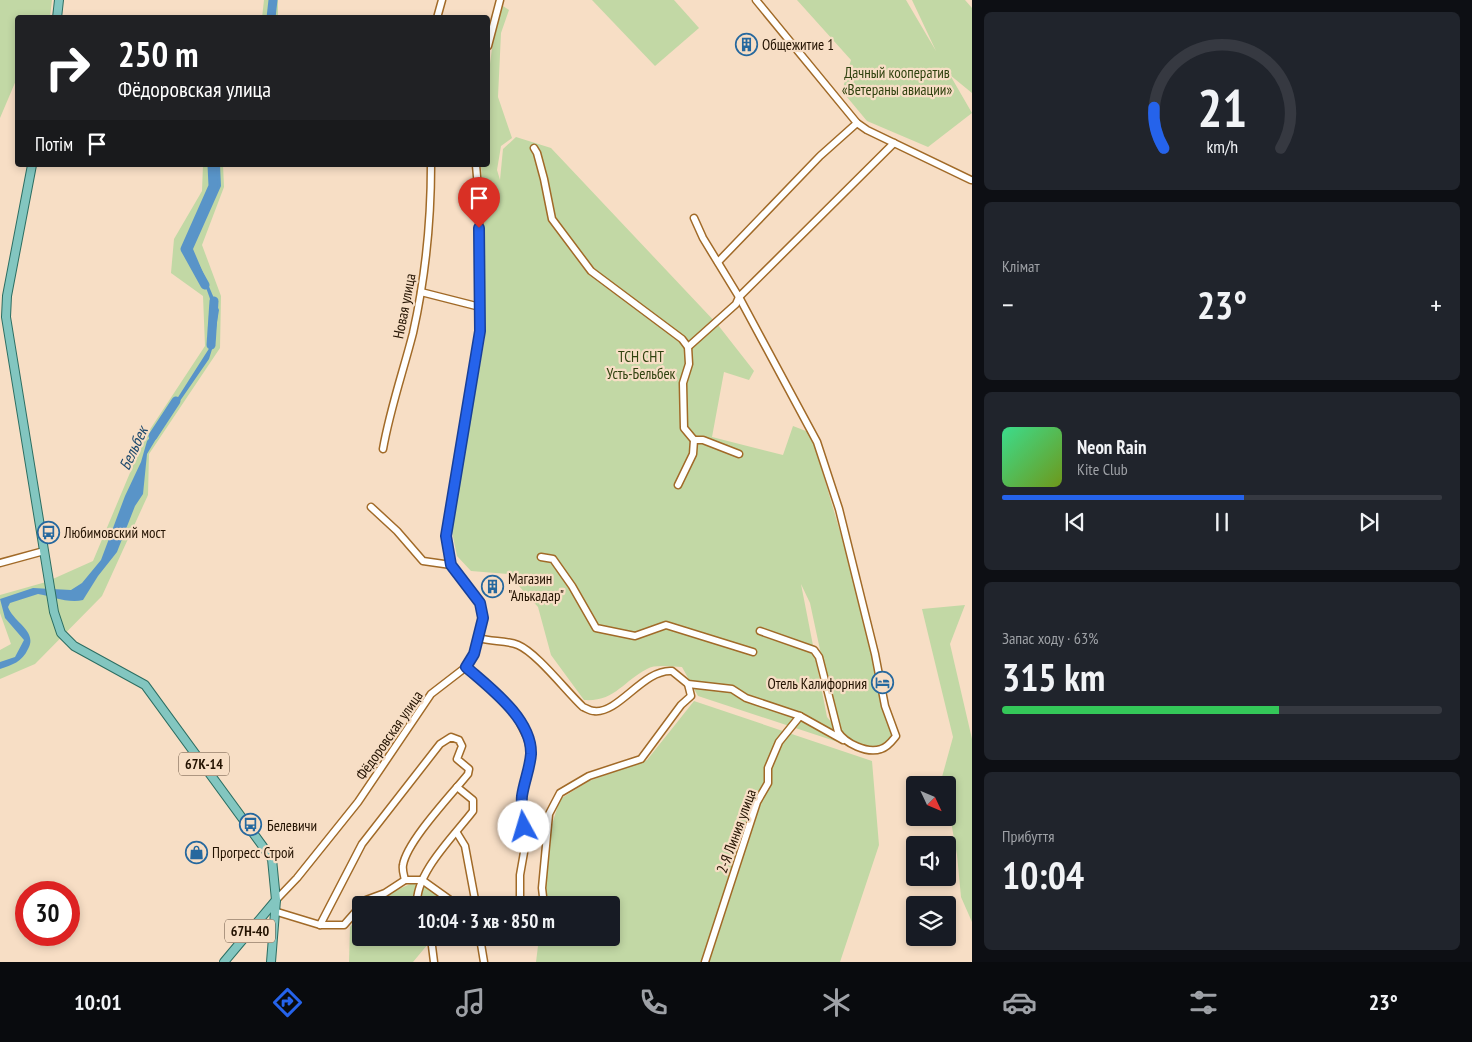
<!DOCTYPE html>
<html lang="uk">
<meta charset="utf-8">
<style>
body{margin:0;font-family:"PT Sans Narrow",sans-serif;background:#20242c;color:#f1f3f6;height:100vh;display:flex;flex-direction:column;font-size:19px;white-space:nowrap}
*{box-sizing:border-box;margin:0}
p{font-size:16px;color:#9ea1a6}
.icon{flex:none;width:28px;height:28px;fill:none;stroke:currentColor;stroke-width:2;stroke-linecap:round;stroke-linejoin:round}
.map{position:relative;flex:1;overflow:hidden}
.drawer{display:flex;flex-direction:column;gap:12px;padding:12px;background:#0d0f14;width:500px}
.drawer>*{flex:none}
.top-card{position:absolute;left:15px;top:15px;width:475px;height:152px;border-radius:5px;box-shadow:0 2px 8px #0003;background:#202124;color:#fff;overflow:hidden}
.needle{width:32px;rotate:134deg}
.controls{position:absolute;left:906px;top:776px;display:grid;gap:10px}
.controls a{display:grid;place-items:center;width:50px;height:50px;border-radius:5px;background:#171b24;box-shadow:0 2px 8px #0003;font-size:25px}
.speed{position:absolute;left:15px;top:881px;display:flex;gap:10px;font-size:25px;font-weight:700;text-align:center}
.speed>*{display:grid;place-content:center;width:65px;height:65px;border-radius:50%;background:#171b24;box-shadow:0 2px 8px #0003;line-height:1}
.speed .limit{border:8px solid #d22;background:#fff;color:#111}
.pin{position:absolute;display:grid;place-items:center;width:42px;height:42px;color:#fff;margin:-51px -21px;border-radius:50% 50% 50% 0;rotate:-45deg;box-shadow:0 0 5px #0007}
.pin .icon{rotate:45deg}
.me{position:absolute;width:55px;margin:-28px;rotate:354deg;stroke-linejoin:round;filter:drop-shadow(0 0 4px #0008)}
.turn{display:flex;align-items:center;gap:18px;height:105px;padding:0 20px;font-size:22px}
.turn .icon{width:65px;height:65px;stroke-width:2.5}
.turn b{display:block;font-size:35px;line-height:42px}
.then{display:flex;align-items:center;height:48px;padding:0 20px;background:#0003;gap:10px;font-size:19px}
.big{font-size:38px;font-weight:800;line-height:1.1}
.drawer .widget{flex:1;display:flex;flex-direction:column;justify-content:center;gap:8px;min-width:0;padding:0 18px;border-radius:8px;background:#20242c}
.drawer .dial{align-items:center;gap:0}
.dial svg{height:130px;overflow:visible;fill:none;stroke:#363941;stroke-width:7;stroke-linecap:round;text-anchor:middle}
.dial text{fill:#f1f3f6;stroke:none}
.song{display:flex;align-items:center;gap:15px}
.cover{width:60px;height:60px;border-radius:8px;background:linear-gradient(135deg,hsl(150 70% 55%),hsl(80 70% 35%))}
.played{height:5px;border-radius:2px;background:linear-gradient(90deg,#2563eb 55%,#363941 55%)}
.keys{display:flex;justify-content:space-around;direction:ltr}
.heat{display:flex;justify-content:space-between;align-items:center;font-size:28px;direction:ltr}
.charge{height:8px;border-radius:4px;background:linear-gradient(90deg,#34c759 63%,#363941 0)}
.trip{position:absolute;left:352px;top:896px;width:268px;height:50px;border-radius:5px;background:#171b24;box-shadow:0 2px 8px #0003;font-weight:800;line-height:50px;text-align:center}
.tabs{display:flex;height:80px;justify-content:space-around;align-items:center;background:#090b0e;color:#9ea1a6}
.tabs .icon{width:35px;height:35px}
.tabs .current{color:#2563eb}
.tabs b{font-size:22px;color:#f1f3f6}
main{display:flex;flex:1;min-height:0}
.map>svg:first-child{display:block}
.green{fill:#c2d8a5;fill-rule:evenodd}
.water{fill:#5994c8}
.lines{fill:none;stroke-linecap:round;stroke-linejoin:round}
.river{stroke:#5994c8;stroke-width:9}
.minor-casing{stroke:#a16a28;stroke-width:9}
.major-casing{stroke:#2c6e62;stroke-width:10}
.minor{stroke:#fff;stroke-width:6}
.major{stroke:#83c6c0;stroke-width:8}
.route-casing{stroke:#184099;stroke-width:12}
.route{stroke:#2563eb;stroke-width:9}
.labels{text-anchor:middle;dominant-baseline:central;stroke-width:4.5;stroke-linejoin:round;paint-order:stroke}
.shield{fill:#f7dec5;stroke:#634f3c;stroke-width:1}
.shield-label{font-size:14px;font-weight:bold;fill:#231201}
.poi-label{font-size:15px;fill:#231201;stroke:#f7dec5;text-anchor:start}
.park-label{font-size:15px;fill:#30420f;stroke:#f7dec5}
.street-label{font-size:15px;fill:#231201;stroke:#f7dec5}
.water-label{font-size:16px;font-style:italic;fill:#1b476b;stroke:#f7dec5}
</style>
<main>
<div class="map">
<svg width="972" height="962" viewBox="0 0 972 962">
<rect width="100%" height="100%" fill="#f7dec5"/>
<g class="green">
<polygon points="0,0 52,0 50,17 18,18 17,78 0,118"/>
<polygon points="264,0 278,0 278,17 262,18"/>
<polygon points="592,0 674,0 699,28 655,66"/>
<polygon points="797,0 906,0 936,51 912,0 965,0 972,8 972,93 950,75 972,113 928,147 867,121 842,91 851,60"/>
<path d="M503,6L509,10L501,33L498,97L512,138L501,146L497,170L500,180L503,149L516,137L551,148L718,325L754,371L749,380L724,372L712,437L783,455L793,426L811,433L851,569L895,735L881,748L853,747L698,696L682,667C673,667 655,664 647,669C623,681 615,702 584,700L551,655L538,607L508,574L471,571L457,556L451,527L485,338L483,194L481,165H488C488,111 484,58 503,6ZM801,584L810,603L837,729L827,717Z"/>
<polygon points="203,165 223,165 224,187 202,245 221,296 220,348 149,454 148,495 102,596 35,664 0,679 0,650 11,644 0,613 0,595 46,582 93,561 145,437 205,346 203,296 171,273 174,239 202,191"/>
<polygon points="965,605 950,644 972,739 972,922 961,897 957,855 948,805 948,785 943,785 942,777 953,737 922,609"/>
<polygon points="694,701 872,761 879,845 840,962 536,962 539,938 611,938 611,905 543,905 550,831 560,799 589,781 647,760"/>
<polygon points="415,882 434,889 440,905 368,905 371,901"/>
<polygon points="361,913 361,938 433,938 413,962 349,962 350,927"/>
</g>
<path class="water" d="M212,165H220L221,186L193,249L219,310L213,346L209,359L173,411L147,454L143,494L135,506L117,552L98,576L83,600C69,604 51,596 38,594L10,603L8,607C14,623 38,631 28,649C22,662 12,665 0,669V662L15,657L24,640L5,618L0,599L33,588L71,590L82,583L101,560L125,496L141,462L147,441L159,427L210,347L208,341C223,308 201,277 185,249L213,186Z"/>
<g class="lines">
<g class="river">
<polyline points="271,18 273,0"/>
<polyline points="205,285 185,249 213,186 212,165"/>
<polyline points="211,345 214,301"/>
<polyline points="153,436 176,401"/>
</g>
<defs>
<g id="minor">
<polyline points="756,0 857,123 867,130 971,180"/>
<polyline points="437,18 442,0"/>
<polyline points="488,46 500,0"/>
<polyline points="534,148 537,153 544,179 552,219 591,271 682,339 688,347 689,364 683,383 684,428 694,440 693,454 678,485"/>
<path d="M694,218L703,238L739,297L817,442L839,509L875,654L885,706L896,736C892,741 888,747 881,749C867,754 845,743 838,732L819,657L814,650L760,631"/>
<polyline points="718,262 820,156 857,123"/>
<polyline points="421,292 480,307"/>
<polyline points="688,347 736,304 739,297 894,143"/>
<polyline points="694,440 703,440 739,454"/>
<path d="M383,449C390,409 403,372 413,333C425,279 431,221 431,165"/>
<polyline points="371,507 397,531 423,561 451,565"/>
<polyline points="541,557 553,559 572,586 596,628 635,636 666,625 753,652"/>
<polyline points="0,563 44,551"/>
<path d="M479,638C491,642 506,640 518,645C537,653 566,691 583,707C586,708 590,711 594,711C619,714 643,669 672,671L688,684L732,689L746,698L800,716L843,740"/>
<polyline points="466,667 497,694 516,715 528,739 531,754 521,799 526,841 520,875 520,905"/>
<polyline points="457,833 465,846 476,905"/>
<polyline points="276,900 297,878 358,802 431,694 466,667 474,654 483,618 480,603 451,565 446,536 480,331 479,199 476,165"/>
<path d="M417,905C415,873 454,836 473,811V800L457,787"/>
<polyline points="544,905 542,888 549,814 560,793 589,776 641,759 681,705 691,696 688,684"/>
<polyline points="274,911 320,925 344,925 366,900 385,893 405,880 422,880 457,905"/>
<path d="M320,925L362,844L440,744L451,737L459,740L462,746L457,759L469,769L468,774C452,794 407,841 403,865C402,870 404,875 405,880"/>
<polyline points="431,938 434,962"/>
<polyline points="480,938 484,962"/>
<polyline points="705,962 757,802 768,783 768,768 779,742 800,716"/>
</g>
<g id="major">
<polyline points="57,18 59,0"/>
<polyline points="32,165 7,296 6,317 54,612 61,633 74,646 145,685 272,859 276,900 271,962"/>
<polyline points="224,962 276,900"/>
</g>
</defs>
<use href="#minor" class="minor-casing"/>
<use href="#major" class="major-casing"/>
<use href="#minor" class="minor"/>
<use href="#major" class="major"/>
</g>
<g class="lines">
<defs>
<path id="route" d="M479,228L480,331L446,536L451,565L480,603L483,618L474,654L466,667C490,688 532,719 531,754C530,768 524,782 522,796C521,806 523,817 524,827"/>
</defs>
<use href="#route" class="route-casing"/>
<use href="#route" class="route"/>
</g>
<defs>
<symbol id="building-ring" viewBox="-11 -11 22 22"><circle r="9.5" fill="#f7dec5" stroke="#26689e" stroke-width="1.5"/><path d="M-4-6H4V6H1V3H-1V6H-4ZM-2.5-4.3h1.7v1.8h-1.7ZM.8-4.3h1.7v1.8H.8ZM-2.5-1h1.7V.8h-1.7ZM.8-1h1.7V.8H.8Z" fill="#26689e"/></symbol>
<symbol id="bus-ring" viewBox="-11 -11 22 22"><circle r="9.5" fill="#f7dec5" stroke="#26689e" stroke-width="1.5"/><path d="M-5-6H5V4H4V6H2V4H-2V6H-4V4H-5ZM-3.5-4V0h7V-4ZM-3.5 1.2v1.5H-2V1.2ZM2 1.2v1.5H3.5V1.2Z" fill="#26689e"/></symbol>
<symbol id="hotel-ring" viewBox="-11 -11 22 22"><circle r="9.5" fill="#f7dec5" stroke="#26689e" stroke-width="1.5"/><path d="M-6-4.5h1.5V1H6V5H4.5V3h-9V5H-6ZM-4 0a1.8 1.8 0 1 1 3.6 0ZM.5 0V-2.5h3Q6-2.5 6 0Z" fill="#26689e"/></symbol>
<symbol id="shop-ring" viewBox="-11 -11 22 22"><circle r="9.5" fill="#f7dec5" stroke="#26689e" stroke-width="1.5"/><path d="M-5-2.5h2.3a2.7 3.5 0 0 1 5.4 0H5L5.5 6h-11ZM-1.5-2.5h3a1.5 2.3 0 0 0-3 0Z" fill="#26689e"/></symbol>
</defs>
<g fill-rule="evenodd">
<use href="#building-ring" x="734" y="32" width="25" height="25"/>
<use href="#bus-ring" x="36" y="520" width="25" height="25"/>
<use href="#building-ring" x="480" y="574" width="25" height="25"/>
<use href="#hotel-ring" x="870" y="670" width="25" height="25"/>
<use href="#bus-ring" x="238" y="812" width="25" height="25"/>
<use href="#shop-ring" x="184" y="840" width="25" height="25"/>
</g>
<g class="labels">
<g class="shield">
<rect x="179" y="752.5" width="50" height="23" rx="4"/>
<rect x="225" y="919.5" width="50" height="23" rx="4"/>
</g>
<g class="shield-label">
<text x="204" y="764">67К-14</text>
<text x="250" y="931">67H-40</text>
</g>
<g class="poi-label">
<text x="762" y="44">Общежитие 1</text>
<text x="64" y="532">Любимовский мост</text>
<text x="508" y="578">Магазин<tspan x="508" dy="17">"Алькадар"</tspan></text>
<text x="867" y="683" text-anchor="end">Отель Калифорния</text>
<text x="267" y="825">Белевичи</text>
<text x="212" y="852">Прогресс Строй</text>
</g>
<g class="park-label">
<text x="897" y="72">Дачный кооператив<tspan x="897" dy="17">«Ветераны авиации»</tspan></text>
<text x="641" y="356">ТСН СНТ<tspan x="641" dy="17">Усть-Бельбек</tspan></text>
</g>
<g class="street-label">
<text transform="translate(404 306) rotate(-79)">Новая улица</text>
<text transform="translate(389 735) rotate(-55)">Фёдоровская улица</text>
<text transform="translate(736 831) rotate(-70)">2-Я Линия улица</text>
</g>
<g class="water-label">
<text transform="translate(133 448) rotate(-65)">Бельбек</text>
</g>
</g>
</svg>
<div class="controls">
<a><svg class="needle" viewBox="-14 -14 28 28"><path d="M0-13l5 13h-10z" fill="#e53935"/><path d="M0 13l5-13h-10z" fill="#9ea1a6"/></svg></a>
<a><svg class="icon" aria-label="sound" viewBox="0 0 24 24"><path d="M4 9h4l5-4v14l-5-4H4zM17 9q2 3 0 6"/></svg></a>
<a><svg class="icon" aria-label="layers" viewBox="0 0 24 24"><path d="M12 4l9 5-9 5-9-5zM3 14l9 5 9-5"/></svg></a>
</div>
<div class="speed"><div class="limit">30</div></div>
<div class="pin" style="left:479px;top:228px;background:#d93025"><svg class="icon" aria-label="arrive" viewBox="0 0 24 24"><path d="M6 21V4h12l-3 4 3 4H6"/></svg></div>
<svg class="me" style="left:524px;top:827px" viewBox="-20 -20 40 40"><circle r="19" fill="#fff"/><path d="M0-13L10 11 0 6-10 11z" fill="#2563eb"/></svg>
<div class="trip">10:04 · 3 хв · 850 m</div>
<div class="top-card">
<div class="turn"><svg class="icon" aria-label="right" viewBox="0 0 24 24"><path d="M7 20v-9h11M14 6l5 5-5 5"/></svg><div><b>250 m</b>Фёдоровская улица</div></div>
<div class="then">Потім<svg class="icon" aria-label="arrive" viewBox="0 0 24 24"><path d="M6 21V4h12l-3 4 3 4H6"/></svg></div>
</div>
</div>
<section class="drawer">
<div class="widget dial"><svg viewBox="0 0 100 80">
<path d="M14 69A42 42 0 1 1 86 69"/>
<path d="M14 69A42 42 0 0 1 8 44" stroke="#2563eb"/>
<text x="50" y="56" font-size="32" font-weight="700">21</text>
<text x="50" y="72" font-size="11">km/h</text>
</svg></div>
<div class="widget"><p>Клімат</p>
<div class="heat"><a>−</a><b class="big">23°</b><a>+</a></div>
</div>
<div class="widget">
<div class="song"><i class="cover"></i><div><b>Neon Rain</b><p>Kite Club</p></div></div>
<div class="played"></div>
<div class="keys"><svg class="icon" aria-label="previous" viewBox="0 0 24 24"><path d="M18 5L8 12l10 7zM5 5v14"/></svg><svg class="icon" aria-label="pause" viewBox="0 0 24 24"><path d="M8 5v14M16 5v14"/></svg><svg class="icon" aria-label="next" viewBox="0 0 24 24"><path d="M6 5l10 7-10 7zM19 5v14"/></svg></div>
</div>
<div class="widget"><p>Запас ходу · 63%</p><b class="big">315 km</b><div class="charge"></div></div>
<div class="widget"><p>Прибуття</p><b class="big">10:04</b></div>
</section>
</main>
<nav class="tabs">
<b>10:01</b>
<svg class="icon current" aria-label="directions" viewBox="0 0 24 24"><path d="M12 3l9 9-9 9-9-9zM9 14v-3h6M13 9l2 2-2 2"/></svg>
<svg class="icon" aria-label="music" viewBox="0 0 24 24"><path d="M9 18V5l10-2v13"/><circle cx="6" cy="18" r="3"/><circle cx="16" cy="16" r="3"/></svg>
<svg class="icon" aria-label="phone" viewBox="0 0 24 24"><path d="M5 4h4l2 5-3 2q2 4 5 5l2-3 5 2v4C11 20 4 13 5 4z"/></svg>
<svg class="icon" aria-label="climate" viewBox="0 0 24 24"><path d="M12 3v18M4 7l16 10M4 17L20 7"/></svg>
<svg class="icon" aria-label="car" viewBox="0 0 24 24"><path d="M5 17H2v-5l4-1 3-4h7l3 4 3 1v5h-3M9 17h6M6 11h13"/><circle cx="7" cy="17" r="2"/><circle cx="17" cy="17" r="2"/></svg>
<svg class="icon" aria-label="filters" viewBox="0 0 24 24"><path d="M4 7h16M4 17h16"/><circle cx="9" cy="7" r="2"/><circle cx="15" cy="17" r="2"/></svg>
<b>23°</b>
</nav>
